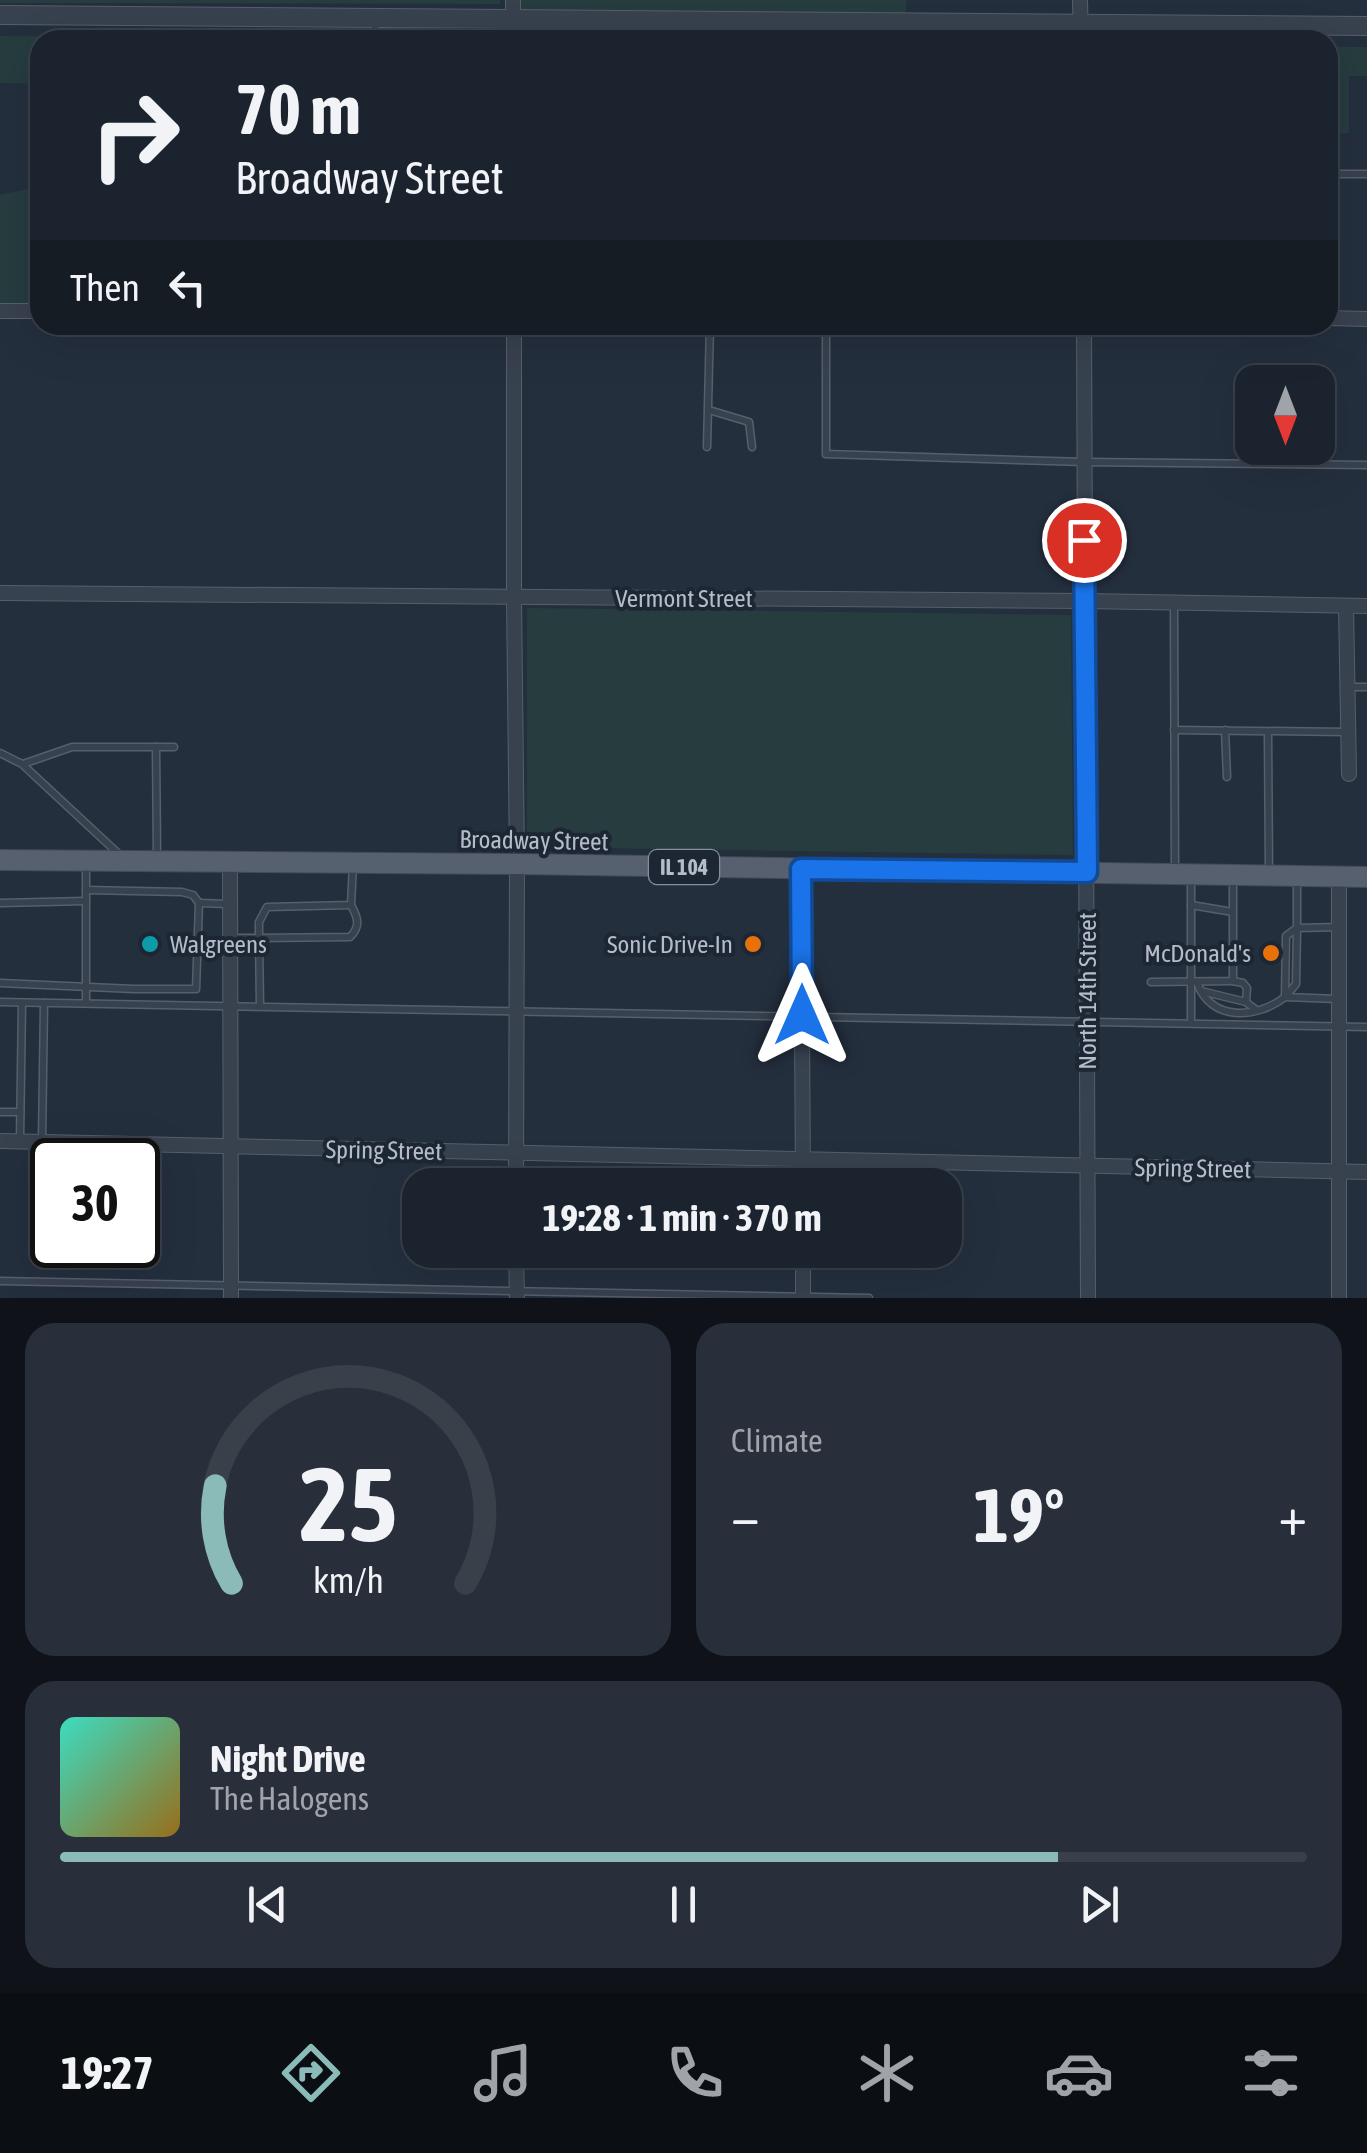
<!DOCTYPE html>
<meta charset="utf-8">
<style>
body{margin:0;font-family:"Asap Condensed",sans-serif;background:#282f3a;color:#f1f3f6;height:100vh;display:flex;flex-direction:column;font-size:38px;white-space:nowrap}
*{box-sizing:border-box;margin:0}
p{font-size:32px;color:#a0a4aa}
.icon{flex:none;width:55px;height:55px;fill:none;stroke:currentColor;stroke-width:2;stroke-linecap:round;stroke-linejoin:round}
.map{position:relative;height:1298px;overflow:hidden}
.sheet{display:flex;flex-direction:column;gap:25px;padding:25px;background:#0f1319;flex:1}
.sheet>*{flex:none}
.top-card{position:absolute;left:30px;top:30px;width:1308px;height:305px;border-radius:30px;box-shadow:0 10px 40px #0002,0 0 0 2px #39404a;background:#1b232e;color:#f1f3f6;overflow:hidden}
.needle{width:65px;rotate:180deg}
.controls{position:absolute;left:1235px;top:365px;display:grid;gap:20px}
.controls a{display:grid;place-items:center;width:100px;height:100px;border-radius:20px;background:#1b232e;box-shadow:0 10px 40px #0002,0 0 0 2px #39404a;font-size:50px}
.speed{position:absolute;left:30px;top:1138px;display:flex;gap:20px;font-size:50px;font-weight:700;text-align:center}
.speed>*{display:grid;place-content:center;width:130px;height:130px;border-radius:50%;background:#1b232e;box-shadow:0 10px 40px #0002,0 0 0 2px #39404a;line-height:1}
.speed .limit{border:5px solid #111;border-radius:15px;background:#fff;color:#111}
.pin{position:absolute;display:grid;place-items:center;width:85px;height:85px;color:#fff;margin:-42px;border:5px solid #fff;border-radius:50%;box-shadow:0 2px 10px #0007}
.me{position:absolute;width:110px;margin:-55px;rotate:0deg;stroke-linejoin:round;filter:drop-shadow(0 0 8px #0008)}
.turn{display:flex;align-items:center;gap:35px;height:210px;padding:0 40px;font-size:45px}
.turn .icon{width:130px;height:130px;stroke-width:2.5}
.turn b{display:block;font-size:70px;line-height:85px}
.then{display:flex;align-items:center;height:95px;padding:0 40px;background:#0003;gap:20px;font-size:38px}
.big{font-size:75px;font-weight:700;line-height:1.1}
.sheet .widget{flex:1;display:flex;flex-direction:column;justify-content:center;gap:15px;min-width:0;padding:0 35px;border-radius:30px;background:#282f3a}
.sheet .dial{align-items:center;gap:0}
.dial svg{height:260px;overflow:visible;fill:none;stroke:#39404a;stroke-width:7;stroke-linecap:round;text-anchor:middle}
.dial text{fill:#f1f3f6;stroke:none}
.song{display:flex;align-items:center;gap:30px}
.cover{width:120px;height:120px;border-radius:15px;background:linear-gradient(135deg,hsl(170 70% 55%),hsl(40 70% 35%))}
.played{height:10px;border-radius:5px;background:linear-gradient(90deg,#8bbbb9 80%,#39404a 80%)}
.keys{display:flex;justify-content:space-around;direction:ltr}
.heat{display:flex;justify-content:space-between;align-items:center;font-size:55px;direction:ltr}
.sheet .tiles{flex:1;display:grid;gap:25px;grid-template-columns:1fr 1fr}
.widget:last-child{grid-column:span 2}
.trip{position:absolute;left:402px;top:1168px;width:560px;height:100px;border-radius:30px;background:#1b232e;box-shadow:0 10px 40px #0002,0 0 0 2px #39404a;font-weight:700;line-height:100px;text-align:center}
.tab-bar{display:flex;height:160px;justify-content:space-around;align-items:center;background:#0b0e12;color:#a0a4aa}
.tab-bar .icon{width:70px;height:70px}
.tab-bar .active{color:#8bbbb9}
.tab-bar b{font-size:45px;color:#f1f3f6}
.map>svg:first-child{display:block}
.green{fill:#263c3f}
.lines{fill:none;stroke-linecap:round;stroke-linejoin:round}
.service-casing{stroke:#565f6c;stroke-width:9}
.minor-casing{stroke:#565f6c;stroke-width:16}
.tertiary-casing{stroke:#565f6c;stroke-width:20}
.primary-casing{stroke:#414a57;stroke-width:22}
.service{stroke:#38414e;stroke-width:6}
.minor{stroke:#38414e;stroke-width:14}
.tertiary{stroke:#38414e;stroke-width:18}
.primary{stroke:#56606e;stroke-width:20}
.route-casing{stroke:#114b97;stroke-width:25}
.route{stroke:#1a73e8;stroke-width:18}
.culture-dot{fill:#0f9aa8;stroke:#1d2633;stroke-width:4}
.food-dot{fill:#e8710a;stroke:#1d2633;stroke-width:4}
.labels{text-anchor:middle;dominant-baseline:central;stroke-width:8;stroke-linejoin:round;paint-order:stroke}
.shield{fill:#1d2633;stroke:#878f9c;stroke-width:2.5}
.shield-label{font-size:22px;font-weight:bold;fill:#b4bcc9}
.street-label{font-size:25px;fill:#b4bcc9;stroke:#1d2633}
.poi-label{font-size:25px;fill:#b4bcc9;stroke:#1d2633;text-anchor:end}
</style>
<div class="map">
<svg width="1367" height="1298" viewBox="0 0 1367 1298">
<rect width="100%" height="100%" fill="#242f3e"/>
<g class="green">
<polygon points="0,0 500,0 500,4 0,3"/>
<polygon points="513,0 906,0 906,22 513,21"/>
<polygon points="0,36 501,39 501,40 40,40 40,84 0,83"/>
<polygon points="1328,47 1367,47 1367,76 1349,76 1349,133 1328,133"/>
<polygon points="28,189 40,189 40,303 0,303 0,195"/>
<polygon points="527,608 1071,615 1073,855 527,847"/>
</g>
<g class="lines">
<defs>
<g id="service">
<polyline points="375,21 375,40"/>
<polyline points="1328,174 1367,174"/>
<polyline points="826,325 826,454 1084,462 1367,465"/>
<polyline points="709,410 749,422 752,447"/>
<polyline points="707,447 710,325"/>
<polyline points="1174,605 1175,872"/>
<polyline points="1348,687 1367,687"/>
<polyline points="1174,730 1348,732"/>
<polyline points="1225,730 1227,777"/>
<polyline points="1268,732 1269,874"/>
<polyline points="156,747 157,855"/>
<polyline points="0,753 22,764 122,857"/>
<polyline points="23,764 72,747 174,747"/>
<polyline points="86,862 86,1003"/>
<polyline points="1191,879 1191,1023"/>
<polyline points="0,903 86,901"/>
<polyline points="199,903 228,904"/>
<polyline points="1191,905 1233,912"/>
<polyline points="230,938 259,938 259,922 267,907 351,905 353,864"/>
<polyline points="1233,981 1243,983 1247,988 1246,1002"/>
<polyline points="1151,982 1233,981 1233,881"/>
<path d="M1197,982C1210,1022 1257,1019 1285,997L1286,936L1297,928V882"/>
<polyline points="0,983 134,989 196,989 199,903 193,895 182,892 86,890"/>
<polyline points="1201,991 1246,1002 1255,1009"/>
<polyline points="1338,999 1285,997 1296,984 1297,928 1339,927"/>
<polyline points="0,1002 1367,1027"/>
<path d="M260,1006L259,938L350,937C361,926 358,918 351,905"/>
<polyline points="0,1112 20,1112"/>
<polyline points="20,1140 22,1003"/>
<polyline points="42,1141 44,1003"/>
<polyline points="0,1281 869,1298"/>
</g>
<g id="minor">
<polyline points="513,0 513,40"/>
<polyline points="1080,0 1081,40"/>
<polyline points="0,311 40,311"/>
<polyline points="1328,318 1367,319"/>
<polyline points="514,325 514,597 517,864 516,1185"/>
<polyline points="1084,325 1088,1298"/>
<polyline points="0,593 1085,601 1367,606"/>
<polyline points="1346,606 1349,774"/>
<polyline points="230,862 231,1298"/>
<polyline points="801,869 803,1185"/>
<polyline points="1339,876 1339,1298"/>
<polyline points="0,1141 1367,1172"/>
<polyline points="516,1250 517,1298"/>
<polyline points="803,1250 803,1298"/>
</g>
<polyline id="tertiary" points="0,15 1367,26"/>
<polyline id="primary" points="0,860 517,864 1367,877"/>
</defs>
<use href="#service" class="service-casing"/>
<use href="#minor" class="minor-casing"/>
<use href="#tertiary" class="tertiary-casing"/>
<use href="#primary" class="primary-casing"/>
<use href="#service" class="service"/>
<use href="#minor" class="minor"/>
<use href="#tertiary" class="tertiary"/>
<use href="#primary" class="primary"/>
</g>
<g class="lines">
<defs>
<polyline id="route" points="802,1015 801,869 1087,872 1084,540"/>
</defs>
<use href="#route" class="route-casing"/>
<use href="#route" class="route"/>
</g>
<circle class="culture-dot" cx="150" cy="944" r="10"/>
<g class="food-dot">
<circle cx="753" cy="944" r="10"/>
<circle cx="1271" cy="953" r="10"/>
</g>
<g class="labels">
<rect class="shield" x="649" y="850" width="70" height="34" rx="8"/>
<g class="shield-label">
<text x="684" y="867">IL 104</text>
</g>
<g class="street-label">
<text x="684" y="598">Vermont Street</text>
<text transform="translate(534 840) rotate(1)">Broadway Street</text>
<text transform="translate(1087 991) rotate(-90)">North 14th Street</text>
<text transform="translate(384 1150) rotate(1)">Spring Street</text>
<text transform="translate(1193 1168) rotate(1)">Spring Street</text>
</g>
<g class="poi-label">
<text x="170" y="944" text-anchor="start">Walgreens</text>
<text x="733" y="944">Sonic Drive-In</text>
<text x="1251" y="953">McDonald's</text>
</g>
</g>
</svg>
<div class="controls">
<a><svg class="needle" viewBox="-14 -14 28 28"><path d="M0-13l5 13h-10z" fill="#e53935"/><path d="M0 13l5-13h-10z" fill="#a0a4aa"/></svg></a>
</div>
<div class="speed"><div class="limit">30</div></div>
<div class="pin" style="left:1084px;top:540px;background:#d93025"><svg class="icon" aria-label="arrive" viewBox="0 0 24 24"><path d="M6 21V4h12l-3 4 3 4H6"/></svg></div>
<svg class="me" style="left:802px;top:1015px" viewBox="-20 -20 40 40"><path d="M0-17L14 15 0 8-14 15z" fill="#1a73e8" stroke="#fff" stroke-width="4"/></svg>
<div class="trip">19:28 · 1 min · 370 m</div>
<div class="top-card">
<div class="turn"><svg class="icon" aria-label="right" viewBox="0 0 24 24"><path d="M7 20v-9h11M14 6l5 5-5 5"/></svg><div><b>70 m</b>Broadway Street</div></div>
<div class="then">Then<svg class="icon" aria-label="left" viewBox="0 0 24 24"><path d="M17 20v-9H6M10 6l-5 5 5 5"/></svg></div>
</div>
</div>
<section class="sheet">
<div class="tiles">
<div class="widget dial"><svg viewBox="0 0 100 80">
<path d="M14 69A42 42 0 1 1 86 69"/>
<path d="M14 69A42 42 0 0 1 9 39" stroke="#8bbbb9"/>
<text x="50" y="56" font-size="32" font-weight="700">25</text>
<text x="50" y="72" font-size="11">km/h</text>
</svg></div>
<div class="widget"><p>Climate</p>
<div class="heat"><a>−</a><b class="big">19°</b><a>+</a></div>
</div>
<div class="widget">
<div class="song"><i class="cover"></i><div><b>Night Drive</b><p>The Halogens</p></div></div>
<div class="played"></div>
<div class="keys"><svg class="icon" aria-label="previous" viewBox="0 0 24 24"><path d="M18 5L8 12l10 7zM5 5v14"/></svg><svg class="icon" aria-label="pause" viewBox="0 0 24 24"><path d="M8 5v14M16 5v14"/></svg><svg class="icon" aria-label="next" viewBox="0 0 24 24"><path d="M6 5l10 7-10 7zM19 5v14"/></svg></div>
</div>
</div>
</section>
<nav class="tab-bar">
<b>19:27</b>
<svg class="icon active" aria-label="directions" viewBox="0 0 24 24"><path d="M12 3l9 9-9 9-9-9zM9 14v-3h6M13 9l2 2-2 2"/></svg>
<svg class="icon" aria-label="music" viewBox="0 0 24 24"><path d="M9 18V5l10-2v13"/><circle cx="6" cy="18" r="3"/><circle cx="16" cy="16" r="3"/></svg>
<svg class="icon" aria-label="phone" viewBox="0 0 24 24"><path d="M5 4h4l2 5-3 2q2 4 5 5l2-3 5 2v4C11 20 4 13 5 4z"/></svg>
<svg class="icon" aria-label="climate" viewBox="0 0 24 24"><path d="M12 3v18M4 7l16 10M4 17L20 7"/></svg>
<svg class="icon" aria-label="car" viewBox="0 0 24 24"><path d="M5 17H2v-5l4-1 3-4h7l3 4 3 1v5h-3M9 17h6M6 11h13"/><circle cx="7" cy="17" r="2"/><circle cx="17" cy="17" r="2"/></svg>
<svg class="icon" aria-label="filters" viewBox="0 0 24 24"><path d="M4 7h16M4 17h16"/><circle cx="9" cy="7" r="2"/><circle cx="15" cy="17" r="2"/></svg>
</nav>
